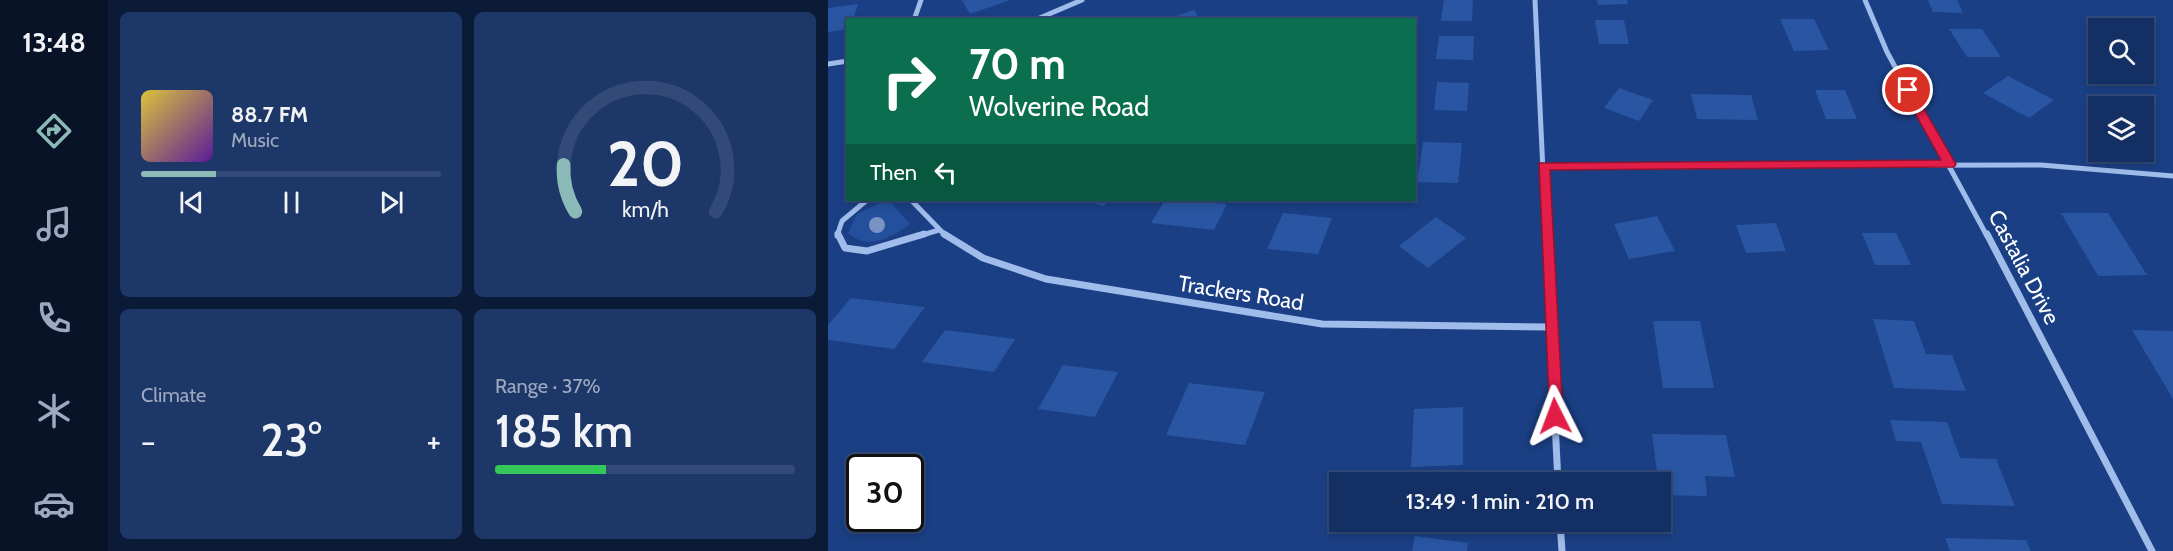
<!DOCTYPE html>
<meta charset="utf-8">
<style>
body{margin:0;font-family:Cabin,sans-serif;background:#1d3769;color:#f1f3f6;height:100vh;display:flex;flex-direction:column;font-size:22px;white-space:nowrap}
*{box-sizing:border-box;margin:0}
p{font-size:20px;color:#9da9be}
.icon{flex:none;width:33px;height:33px;fill:none;stroke:currentColor;stroke-width:2;stroke-linecap:round;stroke-linejoin:round}
.map{position:relative;flex:1;overflow:hidden}
.side{display:flex;flex-direction:column;gap:12px;padding:12px;background:#0b1a36;width:720px}
.side>*{flex:none}
.top-card{position:absolute;left:18px;top:18px;width:570px;height:183px;border-radius:0px;box-shadow:0 3px 9px #0003,0 0 0 2px #334a78;background:#0b6e4f;color:#fff;overflow:hidden}
.tools{position:absolute;left:1260px;top:18px;display:grid;gap:12px}
.tools a{display:grid;place-items:center;width:66px;height:66px;border-radius:0px;background:#142f63;box-shadow:0 3px 9px #0003,0 0 0 2px #334a78;font-size:30px}
.speed{position:absolute;left:18px;top:454px;display:flex;gap:12px;font-size:30px;font-weight:700;text-align:center}
.speed>*{display:grid;place-content:center;width:78px;height:78px;border-radius:50%;background:#142f63;box-shadow:0 3px 9px #0003,0 0 0 2px #334a78;line-height:1}
.speed .limit{border:3px solid #111;border-radius:9px;background:#fff;color:#111}
.pin{position:absolute;display:grid;place-items:center;width:51px;height:51px;color:#fff;margin:-26px;border:3px solid #fff;border-radius:50%;box-shadow:0 2px 6px #0007}
.me{position:absolute;width:66px;margin:-33px;rotate:357deg;stroke-linejoin:round;filter:drop-shadow(0 0 4px #0008)}
.turn{display:flex;align-items:center;gap:21px;height:126px;padding:0 24px;font-size:27px}
.turn .icon{width:78px;height:78px;stroke-width:2.5}
.turn b{display:block;font-size:42px;line-height:51px}
.then{display:flex;align-items:center;height:57px;padding:0 24px;background:#0003;gap:12px;font-size:22px}
.big{font-size:45px;font-weight:600;line-height:1.1}
.side .tile{flex:1;display:flex;flex-direction:column;justify-content:center;gap:9px;min-width:0;padding:0 21px;border-radius:9px;background:#1d3769}
.side .dial{align-items:center;gap:0}
.dial svg{height:156px;overflow:visible;fill:none;stroke:#334a78;stroke-width:7;stroke-linecap:round;text-anchor:middle}
.dial text{fill:#f1f3f6;stroke:none}
.song{display:flex;align-items:center;gap:18px}
.cover{width:72px;height:72px;border-radius:9px;background:linear-gradient(135deg,hsl(50 70% 55%),hsl(270 70% 35%))}
.played{height:6px;border-radius:3px;background:linear-gradient(90deg,#8bbbb9 25%,#334a78 25%)}
.keys{display:flex;justify-content:space-around;direction:ltr}
.heat{display:flex;justify-content:space-between;align-items:center;font-size:33px;direction:ltr}
.charge{height:9px;border-radius:4px;background:linear-gradient(90deg,#34c759 37%,#334a78 0)}
.side .tiles{flex:1;display:grid;gap:12px;grid-template-columns:repeat(2,1fr)}
.trip{position:absolute;left:501px;top:472px;width:342px;height:60px;border-radius:0px;background:#142f63;box-shadow:0 3px 9px #0003,0 0 0 2px #334a78;font-weight:600;line-height:60px;text-align:center}
main{display:flex;flex:1;min-height:0}
.tab-bar{display:flex;flex-direction:column;width:108px;justify-content:space-around;align-items:center;background:#081328;color:#9da9be}
.tab-bar .icon{width:42px;height:42px}
.tab-bar .selected{color:#8bbbb9}
.tab-bar b{font-size:27px;color:#f1f3f6}
.map>svg:first-child{display:block}
.green{fill:#234f9d}
.building{fill:#2955a2}
.lines{fill:none;stroke-linecap:round;stroke-linejoin:round}
.minor-far1{stroke:#a0bceb;stroke-width:5}
.minor{stroke:#a0bceb;stroke-width:7}
.tree{fill:#7893c4}
.route{fill:#e11d48;stroke:#92132f;stroke-width:1.5}
.labels{text-anchor:middle;dominant-baseline:central;stroke-width:6;stroke-linejoin:round;paint-order:stroke}
.street-label{font-size:22px;fill:#fff;stroke:#1a3f84}
</style>
<main>
<nav class="tab-bar">
<b>13:48</b>
<svg class="icon selected" aria-label="directions" viewBox="0 0 24 24"><path d="M12 3l9 9-9 9-9-9zM9 14v-3h6M13 9l2 2-2 2"/></svg>
<svg class="icon" aria-label="music" viewBox="0 0 24 24"><path d="M9 18V5l10-2v13"/><circle cx="6" cy="18" r="3"/><circle cx="16" cy="16" r="3"/></svg>
<svg class="icon" aria-label="phone" viewBox="0 0 24 24"><path d="M5 4h4l2 5-3 2q2 4 5 5l2-3 5 2v4C11 20 4 13 5 4z"/></svg>
<svg class="icon" aria-label="climate" viewBox="0 0 24 24"><path d="M12 3v18M4 7l16 10M4 17L20 7"/></svg>
<svg class="icon" aria-label="car" viewBox="0 0 24 24"><path d="M5 17H2v-5l4-1 3-4h7l3 4 3 1v5h-3M9 17h6M6 11h13"/><circle cx="7" cy="17" r="2"/><circle cx="17" cy="17" r="2"/></svg>
</nav>
<section class="side">
<div class="tiles">
<div class="tile">
<div class="song"><i class="cover"></i><div><b>88.7 FM</b><p>Music</p></div></div>
<div class="played"></div>
<div class="keys"><svg class="icon" aria-label="previous" viewBox="0 0 24 24"><path d="M18 5L8 12l10 7zM5 5v14"/></svg><svg class="icon" aria-label="pause" viewBox="0 0 24 24"><path d="M8 5v14M16 5v14"/></svg><svg class="icon" aria-label="next" viewBox="0 0 24 24"><path d="M6 5l10 7-10 7zM19 5v14"/></svg></div>
</div>
<div class="tile dial"><svg viewBox="0 0 100 80">
<path d="M14 69A42 42 0 1 1 86 69"/>
<path d="M14 69A42 42 0 0 1 8 45" stroke="#8bbbb9"/>
<text x="50" y="56" font-size="32" font-weight="700">20</text>
<text x="50" y="72" font-size="11">km/h</text>
</svg></div>
<div class="tile"><p>Climate</p>
<div class="heat"><a>−</a><b class="big">23°</b><a>+</a></div>
</div>
<div class="tile"><p>Range · 37%</p><b class="big">185 km</b><div class="charge"></div></div>
</div>
</section>
<div class="map">
<svg width="1345" height="551" viewBox="0 0 1345 551">
<rect width="100%" height="100%" fill="#1a3f84"/>
<path class="green" d="M58,200H61L82,224C63,238 40,251 20,233L29,214Z"/>
<g class="building">
<polygon points="134,0 182,0 142,14"/>
<polygon points="616,0 645,0 644,21 613,21"/>
<polygon points="769,0 799,0 800,4 770,5"/>
<polygon points="1100,0 1129,0 1135,13 1105,12"/>
<polygon points="30,4 25,20 20,20 20,29 0,32 0,8"/>
<polygon points="366,10 372,20 338,20 338,19"/>
<polygon points="952,19 986,19 1001,50 966,51"/>
<polygon points="767,20 796,20 801,44 771,44"/>
<polygon points="1121,29 1154,29 1173,57 1139,57"/>
<polygon points="611,36 646,36 645,60 608,59"/>
<polygon points="1180,76 1226,100 1201,118 1155,93"/>
<polygon points="609,82 641,83 639,111 606,110"/>
<polygon points="791,88 825,100 811,121 776,108"/>
<polygon points="987,90 1017,90 1029,119 998,119"/>
<polygon points="863,94 923,95 930,120 869,119"/>
<polygon points="1273,98 1297,106 1271,106"/>
<polygon points="595,142 634,143 630,183 589,182"/>
<polygon points="256,200 282,200 275,206"/>
<polygon points="337,200 354,200 399,204 386,230 323,223"/>
<polygon points="455,213 504,218 490,254 439,249"/>
<polygon points="1233,213 1280,213 1319,275 1270,276"/>
<polygon points="829,216 847,251 801,259 786,224"/>
<polygon points="608,217 638,238 600,268 571,246"/>
<polygon points="948,223 958,251 918,253 908,225"/>
<polygon points="1034,233 1068,233 1083,265 1047,265"/>
<polygon points="23,298 97,307 66,349 0,340 0,325"/>
<polygon points="1045,319 1086,321 1098,354 1124,355 1138,391 1066,388"/>
<polygon points="825,321 872,321 886,388 835,388"/>
<polygon points="117,330 187,339 166,372 94,362"/>
<polygon points="1304,330 1345,331 1345,399"/>
<polygon points="235,365 290,372 267,417 210,409"/>
<polygon points="361,383 437,392 417,445 338,435"/>
<polygon points="635,407 635,465 583,467 586,409"/>
<polygon points="1062,420 1119,422 1132,458 1168,459 1187,506 1114,504 1093,442 1068,441"/>
<polygon points="824,434 898,435 907,477 877,476 879,496 832,495"/>
<polygon points="587,536 640,543 639,551 584,551"/>
<polygon points="1117,538 1198,540 1203,551 1122,551"/>
</g>
<g class="lines">
<g class="minor-far1">
<polyline points="707,0 718,236"/>
<polyline points="1037,0 1059,52 1159,236"/>
<polyline points="86,20 93,0"/>
<polyline points="207,20 254,0"/>
<polyline points="0,64 20,61"/>
<polyline points="715,166 1213,165 1345,176"/>
<polyline points="83,200 118,236"/>
<polyline points="9,236 14,221 39,200"/>
<polyline points="91,236 111,230"/>
</g>
<g class="minor">
<polyline points="10,234 17,248 39,251 96,234"/>
<polyline points="116,234 155,258 218,279 494,324 723,327"/>
<polyline points="718,234 730,483"/>
<polyline points="1159,234 1324,551"/>
<polyline points="732,522 734,551"/>
</g>
</g>
<circle class="tree" cx="49" cy="225" r="8"/>
<polygon class="route" points="1080,86 1085,90 1128,164 1126,167 722,170 735,416 733,421 722,421 711,163 1113,160 1074,90"/>
<g class="labels">
<g class="street-label">
<text transform="translate(1196 267) rotate(62)">Castalia Drive</text>
<text transform="translate(413 293) rotate(9)">Trackers Road</text>
</g>
</g>
</svg>
<div class="tools">
<a><svg class="icon" aria-label="search" viewBox="0 0 24 24"><circle cx="10" cy="10" r="6"/><path d="M15 15l6 6"/></svg></a>
<a><svg class="icon" aria-label="layers" viewBox="0 0 24 24"><path d="M12 4l9 5-9 5-9-5zM3 14l9 5 9-5"/></svg></a>
</div>
<div class="speed"><div class="limit">30</div></div>
<div class="pin" style="left:1080px;top:90px;background:#d93025"><svg class="icon" aria-label="arrive" viewBox="0 0 24 24"><path d="M6 21V4h12l-3 4 3 4H6"/></svg></div>
<svg class="me" style="left:727px;top:416px" viewBox="-20 -20 40 40"><path d="M0-17L14 15 0 8-14 15z" fill="#e11d48" stroke="#fff" stroke-width="4"/></svg>
<div class="trip">13:49 · 1 min · 210 m</div>
<div class="top-card">
<div class="turn"><svg class="icon" aria-label="right" viewBox="0 0 24 24"><path d="M7 20v-9h11M14 6l5 5-5 5"/></svg><div><b>70 m</b>Wolverine Road</div></div>
<div class="then">Then<svg class="icon" aria-label="left" viewBox="0 0 24 24"><path d="M17 20v-9H6M10 6l-5 5 5 5"/></svg></div>
</div>
</div>
</main>
